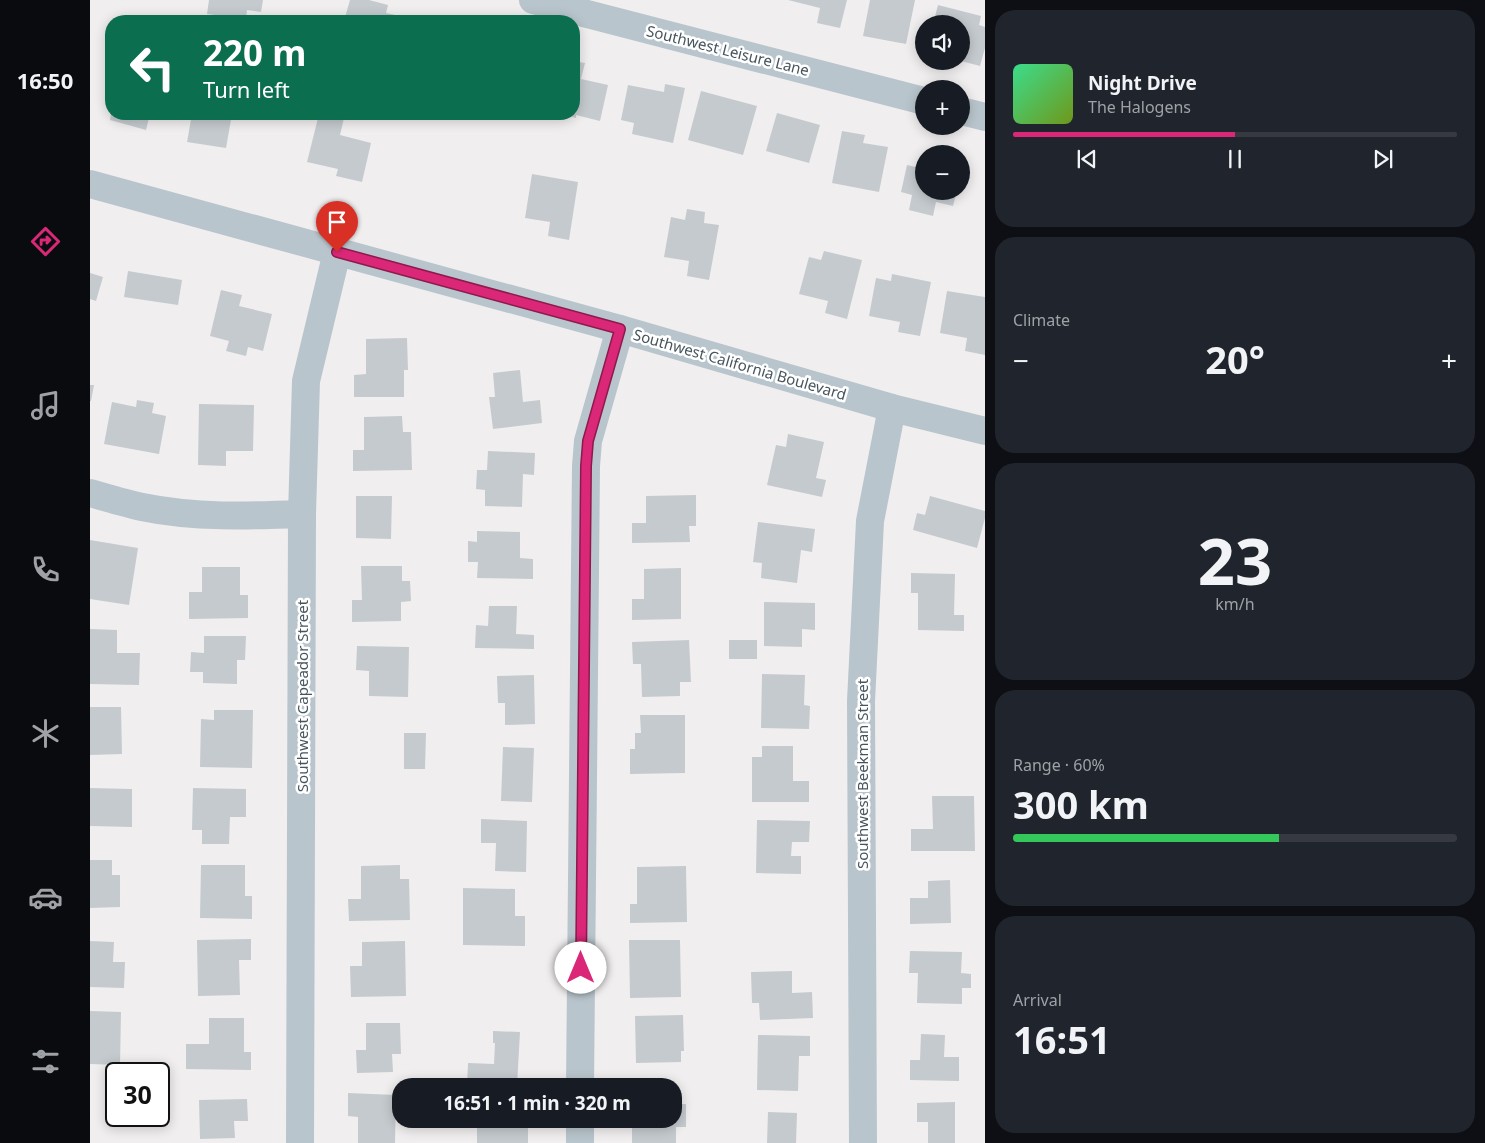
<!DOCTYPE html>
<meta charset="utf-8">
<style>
body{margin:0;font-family:"Noto Sans",sans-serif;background:#20242c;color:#f1f3f6;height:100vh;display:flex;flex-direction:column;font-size:19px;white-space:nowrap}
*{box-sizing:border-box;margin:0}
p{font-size:16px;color:#9ea1a6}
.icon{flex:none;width:28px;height:28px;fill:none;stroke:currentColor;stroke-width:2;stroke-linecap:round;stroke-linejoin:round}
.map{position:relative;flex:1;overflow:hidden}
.sheet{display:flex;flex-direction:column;gap:10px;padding:10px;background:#0d0f14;width:500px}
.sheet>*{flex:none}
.top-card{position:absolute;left:15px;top:15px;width:475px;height:105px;border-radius:20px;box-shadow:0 2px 12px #0003;background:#0b6e4f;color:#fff;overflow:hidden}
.controls{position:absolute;left:825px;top:15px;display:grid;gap:10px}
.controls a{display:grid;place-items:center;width:55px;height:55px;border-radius:50%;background:#171b24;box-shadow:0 2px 12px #0003;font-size:25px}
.speed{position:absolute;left:15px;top:1062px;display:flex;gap:10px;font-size:25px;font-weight:700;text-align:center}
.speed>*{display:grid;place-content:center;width:65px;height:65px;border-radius:50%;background:#171b24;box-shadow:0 2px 12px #0003;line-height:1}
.speed .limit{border:2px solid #111;border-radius:8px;background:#fff;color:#111}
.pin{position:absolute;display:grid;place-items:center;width:42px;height:42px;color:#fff;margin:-51px -21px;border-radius:50% 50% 50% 0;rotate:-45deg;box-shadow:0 0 5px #0007}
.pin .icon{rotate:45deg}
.me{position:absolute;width:55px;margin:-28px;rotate:0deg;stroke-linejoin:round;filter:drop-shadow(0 0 4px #0008)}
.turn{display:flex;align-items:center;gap:18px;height:105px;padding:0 15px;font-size:22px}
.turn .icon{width:65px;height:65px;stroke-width:2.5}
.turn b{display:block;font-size:35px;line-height:42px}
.big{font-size:38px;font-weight:700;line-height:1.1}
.sheet .widget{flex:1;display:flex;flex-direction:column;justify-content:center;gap:8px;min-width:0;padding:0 18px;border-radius:20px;background:#20242c}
.sheet .dial{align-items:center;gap:0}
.dial b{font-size:65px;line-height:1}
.song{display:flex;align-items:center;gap:15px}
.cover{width:60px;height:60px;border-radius:8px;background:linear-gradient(135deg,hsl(150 70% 55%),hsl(80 70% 35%))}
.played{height:5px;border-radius:2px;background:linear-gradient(90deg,#db2777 50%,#363941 50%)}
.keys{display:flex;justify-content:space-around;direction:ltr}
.heat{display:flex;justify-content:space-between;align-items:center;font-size:28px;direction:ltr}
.charge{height:8px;border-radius:4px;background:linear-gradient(90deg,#34c759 60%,#363941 0)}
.trip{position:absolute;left:302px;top:1078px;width:290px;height:50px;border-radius:20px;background:#171b24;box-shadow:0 2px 12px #0003;font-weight:700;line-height:50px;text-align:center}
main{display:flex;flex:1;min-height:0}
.tab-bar{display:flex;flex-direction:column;width:90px;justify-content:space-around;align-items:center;background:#090b0e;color:#9ea1a6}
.tab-bar .icon{width:35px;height:35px}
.tab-bar .on{color:#db2777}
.tab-bar b{font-size:22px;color:#f1f3f6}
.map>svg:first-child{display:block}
.building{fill:#c5cace}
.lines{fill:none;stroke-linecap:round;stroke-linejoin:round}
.minor{stroke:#b9c5cc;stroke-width:28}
.route-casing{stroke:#8e194d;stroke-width:12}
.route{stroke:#db2777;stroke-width:9}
.labels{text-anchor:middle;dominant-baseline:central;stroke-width:5;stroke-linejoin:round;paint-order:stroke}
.street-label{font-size:15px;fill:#46555c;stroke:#fff}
</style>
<main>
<nav class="tab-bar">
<b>16:50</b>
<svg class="icon on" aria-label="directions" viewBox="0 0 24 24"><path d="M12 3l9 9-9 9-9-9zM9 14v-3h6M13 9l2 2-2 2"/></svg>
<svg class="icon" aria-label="music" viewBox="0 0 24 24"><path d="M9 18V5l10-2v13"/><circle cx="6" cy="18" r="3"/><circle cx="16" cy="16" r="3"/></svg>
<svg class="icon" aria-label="phone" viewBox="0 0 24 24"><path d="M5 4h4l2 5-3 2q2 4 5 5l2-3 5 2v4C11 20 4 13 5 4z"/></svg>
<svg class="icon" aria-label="climate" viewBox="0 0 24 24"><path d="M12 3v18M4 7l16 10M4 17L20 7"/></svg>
<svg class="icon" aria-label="car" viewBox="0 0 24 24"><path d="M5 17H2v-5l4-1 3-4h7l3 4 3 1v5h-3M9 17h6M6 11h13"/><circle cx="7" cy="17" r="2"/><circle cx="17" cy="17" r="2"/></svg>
<svg class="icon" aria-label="filters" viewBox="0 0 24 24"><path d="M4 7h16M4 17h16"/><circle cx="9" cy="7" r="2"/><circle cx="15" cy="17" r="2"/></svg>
</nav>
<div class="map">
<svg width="895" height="1143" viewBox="0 0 895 1143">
<rect width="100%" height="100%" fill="#f1eeef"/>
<g class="building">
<polygon points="119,0 173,0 171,12 157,10 156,19 117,14"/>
<polygon points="260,0 279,0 298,5 296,13 310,16 309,21 254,21"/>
<polygon points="698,0 757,0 750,28 727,23 730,8"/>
<polygon points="780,0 825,0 816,44 773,36"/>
<polygon points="848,5 891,16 889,25 895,27 895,48 890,66 871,61 871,24 843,24"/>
<polygon points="332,16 353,20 353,21 331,21"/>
<polygon points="484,61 495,63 491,79 518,85 510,121 486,115 486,118 471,114 484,114"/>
<polygon points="575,84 595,88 583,143 542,134 544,123 531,120 538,85 574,92"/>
<polygon points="611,91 667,106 653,155 598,140"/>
<polygon points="687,113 730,125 719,163 676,151"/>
<polygon points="21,114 60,114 56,130 20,120"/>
<polygon points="102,114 142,114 136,148 97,142"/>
<polygon points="229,114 255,114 250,135 281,143 272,182 246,176 248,169 217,162"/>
<polygon points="752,131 775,135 773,143 798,147 789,192 742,183"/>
<polygon points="817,165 834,169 834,191 867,191 863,206 846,202 843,216 819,210 822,195 811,192"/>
<polygon points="442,174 488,182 479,240 458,236 460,222 435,218"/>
<polygon points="597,209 615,212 614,223 629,225 619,280 597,276 599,261 574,257 581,217 595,220"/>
<polygon points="734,251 772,260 757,319 735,313 738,301 709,294 719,257 731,260"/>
<polygon points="38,271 92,280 88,305 34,297"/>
<polygon points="0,273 13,277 6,301 0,299"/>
<polygon points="802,274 841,282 830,336 808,332 810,322 779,316 786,278 801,281"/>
<polygon points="131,290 152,295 149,306 182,314 173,351 158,347 156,356 136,351 139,341 120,336"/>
<polygon points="857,291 895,297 895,355 875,351 877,338 850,333"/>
<polygon points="317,338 318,370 314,370 314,397 264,397 264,375 276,374 276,339"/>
<polygon points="430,370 433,402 450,400 452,423 403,429 399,397 405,397 403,373"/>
<polygon points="0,385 4,385 1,401 0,401"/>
<polygon points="47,400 64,403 62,413 76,416 69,454 14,444 22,402 46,407"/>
<polygon points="109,404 164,405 163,451 136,451 136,466 108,465"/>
<polygon points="312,416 313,432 321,432 322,470 263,471 263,450 274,450 274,417"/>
<polygon points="698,434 734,442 726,478 736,480 732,497 677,485 686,445 696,447"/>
<polygon points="398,451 445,453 444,475 433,474 432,507 395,506 395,490 386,489 387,470 397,470"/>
<polygon points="606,495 606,526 599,526 600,542 542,543 542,523 556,523 556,496"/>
<polygon points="266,496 302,496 301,539 266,538"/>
<polygon points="840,496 895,511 895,518 887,548 823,530 827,513 835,515"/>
<polygon points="668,522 725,529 722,552 711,550 707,583 671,578 672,563 663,562"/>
<polygon points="387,531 430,532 430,558 443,559 443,579 387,578 388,562 378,562 378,541 387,542"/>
<polygon points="0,540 48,548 39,605 0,599"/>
<polygon points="271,566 312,566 312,581 320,581 321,601 311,602 311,621 262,622 262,600 272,600"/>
<polygon points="112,567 150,567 150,595 158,595 158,618 99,619 99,592 112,592"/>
<polygon points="591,568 591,619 542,620 542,599 554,599 554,569"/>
<polygon points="821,573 865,574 864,615 874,615 874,631 828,630 828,593 821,593"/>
<polygon points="674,602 725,603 725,630 712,629 712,647 674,646"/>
<polygon points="399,606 427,606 426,634 444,635 444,649 385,648 386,625 398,626"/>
<polygon points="0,629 27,630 27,653 50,653 49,685 0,684"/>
<polygon points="114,636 156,636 155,660 147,660 147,684 113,683 113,672 100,672 101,652 114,653"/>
<polygon points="599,640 601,682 590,682 590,696 552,697 551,664 543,664 542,642"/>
<rect x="639" y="640" width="28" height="19"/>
<polygon points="267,646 319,647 318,697 279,696 279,671 266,670"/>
<polygon points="672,674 715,675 714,705 720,706 719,729 671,728"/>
<polygon points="444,675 445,724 415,725 415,703 408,703 407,676"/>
<polygon points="0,707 31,707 32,754 0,755"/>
<polygon points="124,710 163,710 162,768 110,767 111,719 124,720"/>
<polygon points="550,715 595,715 595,773 540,774 540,749 545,749 545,733 551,733"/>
<polygon points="314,733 336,733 335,769 314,769"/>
<polygon points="672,746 703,746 703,781 719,781 719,802 662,802 662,757 672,757"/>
<polygon points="413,747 444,748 442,802 411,801"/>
<polygon points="0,788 42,789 42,827 0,826"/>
<polygon points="103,788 156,789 156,817 140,817 139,844 112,844 112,830 102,830"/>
<polygon points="842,796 884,796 885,851 821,851 821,829 843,829"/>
<polygon points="391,819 437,821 436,872 405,871 406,843 391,843"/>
<polygon points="667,820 720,821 719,842 702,842 701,856 711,856 711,874 666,873"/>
<polygon points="0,860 22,860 22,875 30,875 30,907 0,908"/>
<polygon points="111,865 155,865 155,896 162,896 162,919 110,918"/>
<polygon points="310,865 310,879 319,879 320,920 259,921 258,899 271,899 271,866"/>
<polygon points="596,866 597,922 540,923 540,904 547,904 547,867"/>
<polygon points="860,880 861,923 820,924 820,898 838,898 838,881"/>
<polygon points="373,888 425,889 425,916 435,916 435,946 373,945"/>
<polygon points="161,939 161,960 149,960 150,995 108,996 107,940"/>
<polygon points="539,940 590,940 591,997 540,998"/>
<polygon points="0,941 24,942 23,962 35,962 34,988 0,987"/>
<polygon points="315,941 316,996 261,997 260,966 272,966 272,942"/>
<polygon points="820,951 872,952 871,973 881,974 881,988 872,988 872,1004 827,1003 828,973 819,973"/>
<polygon points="702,971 702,993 722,992 723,1018 670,1020 669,1003 662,1003 661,972"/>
<polygon points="0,1011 31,1012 30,1065 0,1064"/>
<polygon points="593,1015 594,1051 591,1051 591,1062 546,1063 545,1016"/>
<polygon points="119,1018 154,1018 154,1052 161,1052 161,1070 96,1069 96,1044 119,1044"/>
<polygon points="276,1023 310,1023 311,1054 302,1054 303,1072 267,1073 266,1050 276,1050"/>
<polygon points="403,1031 430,1032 427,1086 377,1086 378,1063 404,1064 405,1043 403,1043"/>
<polygon points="831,1034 855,1035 854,1057 869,1057 869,1081 820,1080 820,1060 830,1060"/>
<polygon points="668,1035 720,1036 720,1056 709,1056 708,1091 667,1090"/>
<polygon points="584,1092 587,1092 587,1104 596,1104 596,1127 586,1127 586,1143 542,1143 542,1119 584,1119"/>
<polygon points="258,1093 306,1095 305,1143 268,1143 268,1117 258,1116"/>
<polygon points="157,1099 158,1121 144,1121 145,1138 110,1139 109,1100"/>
<polygon points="865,1102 865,1143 838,1143 838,1122 827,1122 827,1103"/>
<polygon points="678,1112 707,1113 706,1143 677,1143"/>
<rect x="387" y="1119" width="51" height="24"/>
</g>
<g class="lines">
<g class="minor">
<polyline points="443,0 834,101"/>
<polyline points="871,111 895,117"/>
<polyline points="0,184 530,329 802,408 895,431"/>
<path d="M0,493C17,498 34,503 52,507C105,518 159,516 212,514"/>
<polyline points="490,1086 496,466 498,441 530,329"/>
<polyline points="210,1143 212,514 216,381 247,252"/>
<polyline points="490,1143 490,1119"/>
<polyline points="773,1143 771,701 780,521 802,408"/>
</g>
</g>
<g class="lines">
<defs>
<polyline id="route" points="247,252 530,329 498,441 496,466 491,968"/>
</defs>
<use href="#route" class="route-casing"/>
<use href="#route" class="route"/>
</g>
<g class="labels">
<g class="street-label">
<text transform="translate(638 50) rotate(14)">Southwest Leisure Lane</text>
<text transform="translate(650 364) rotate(16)">Southwest California Boulevard</text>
<text transform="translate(212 696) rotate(-90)">Southwest Capeador Street</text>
<text transform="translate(772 774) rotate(-90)">Southwest Beekman Street</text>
</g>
</g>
</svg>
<div class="controls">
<a><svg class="icon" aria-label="sound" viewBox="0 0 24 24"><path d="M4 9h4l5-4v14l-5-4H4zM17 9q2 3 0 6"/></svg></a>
<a>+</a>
<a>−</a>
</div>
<div class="speed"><div class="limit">30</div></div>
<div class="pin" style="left:247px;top:252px;background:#d93025"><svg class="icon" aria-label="arrive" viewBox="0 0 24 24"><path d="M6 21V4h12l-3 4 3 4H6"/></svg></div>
<svg class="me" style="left:491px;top:968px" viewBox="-20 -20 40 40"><circle r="19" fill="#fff"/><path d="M0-13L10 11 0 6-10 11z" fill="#db2777"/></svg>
<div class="trip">16:51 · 1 min · 320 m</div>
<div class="top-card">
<div class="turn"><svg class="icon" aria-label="left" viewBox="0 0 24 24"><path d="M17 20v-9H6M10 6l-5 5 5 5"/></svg><div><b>220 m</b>Turn left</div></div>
</div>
</div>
<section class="sheet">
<div class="widget">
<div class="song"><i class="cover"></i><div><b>Night Drive</b><p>The Halogens</p></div></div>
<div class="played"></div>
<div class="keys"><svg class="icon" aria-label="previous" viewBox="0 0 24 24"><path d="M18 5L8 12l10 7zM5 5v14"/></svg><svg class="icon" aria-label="pause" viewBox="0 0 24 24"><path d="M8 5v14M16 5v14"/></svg><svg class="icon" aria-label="next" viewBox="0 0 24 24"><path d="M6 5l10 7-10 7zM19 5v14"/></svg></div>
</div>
<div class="widget"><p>Climate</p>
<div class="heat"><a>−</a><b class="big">20°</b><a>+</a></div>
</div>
<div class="widget dial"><b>23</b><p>km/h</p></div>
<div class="widget"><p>Range · 60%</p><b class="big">300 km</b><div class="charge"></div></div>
<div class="widget"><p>Arrival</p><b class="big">16:51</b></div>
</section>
</main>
